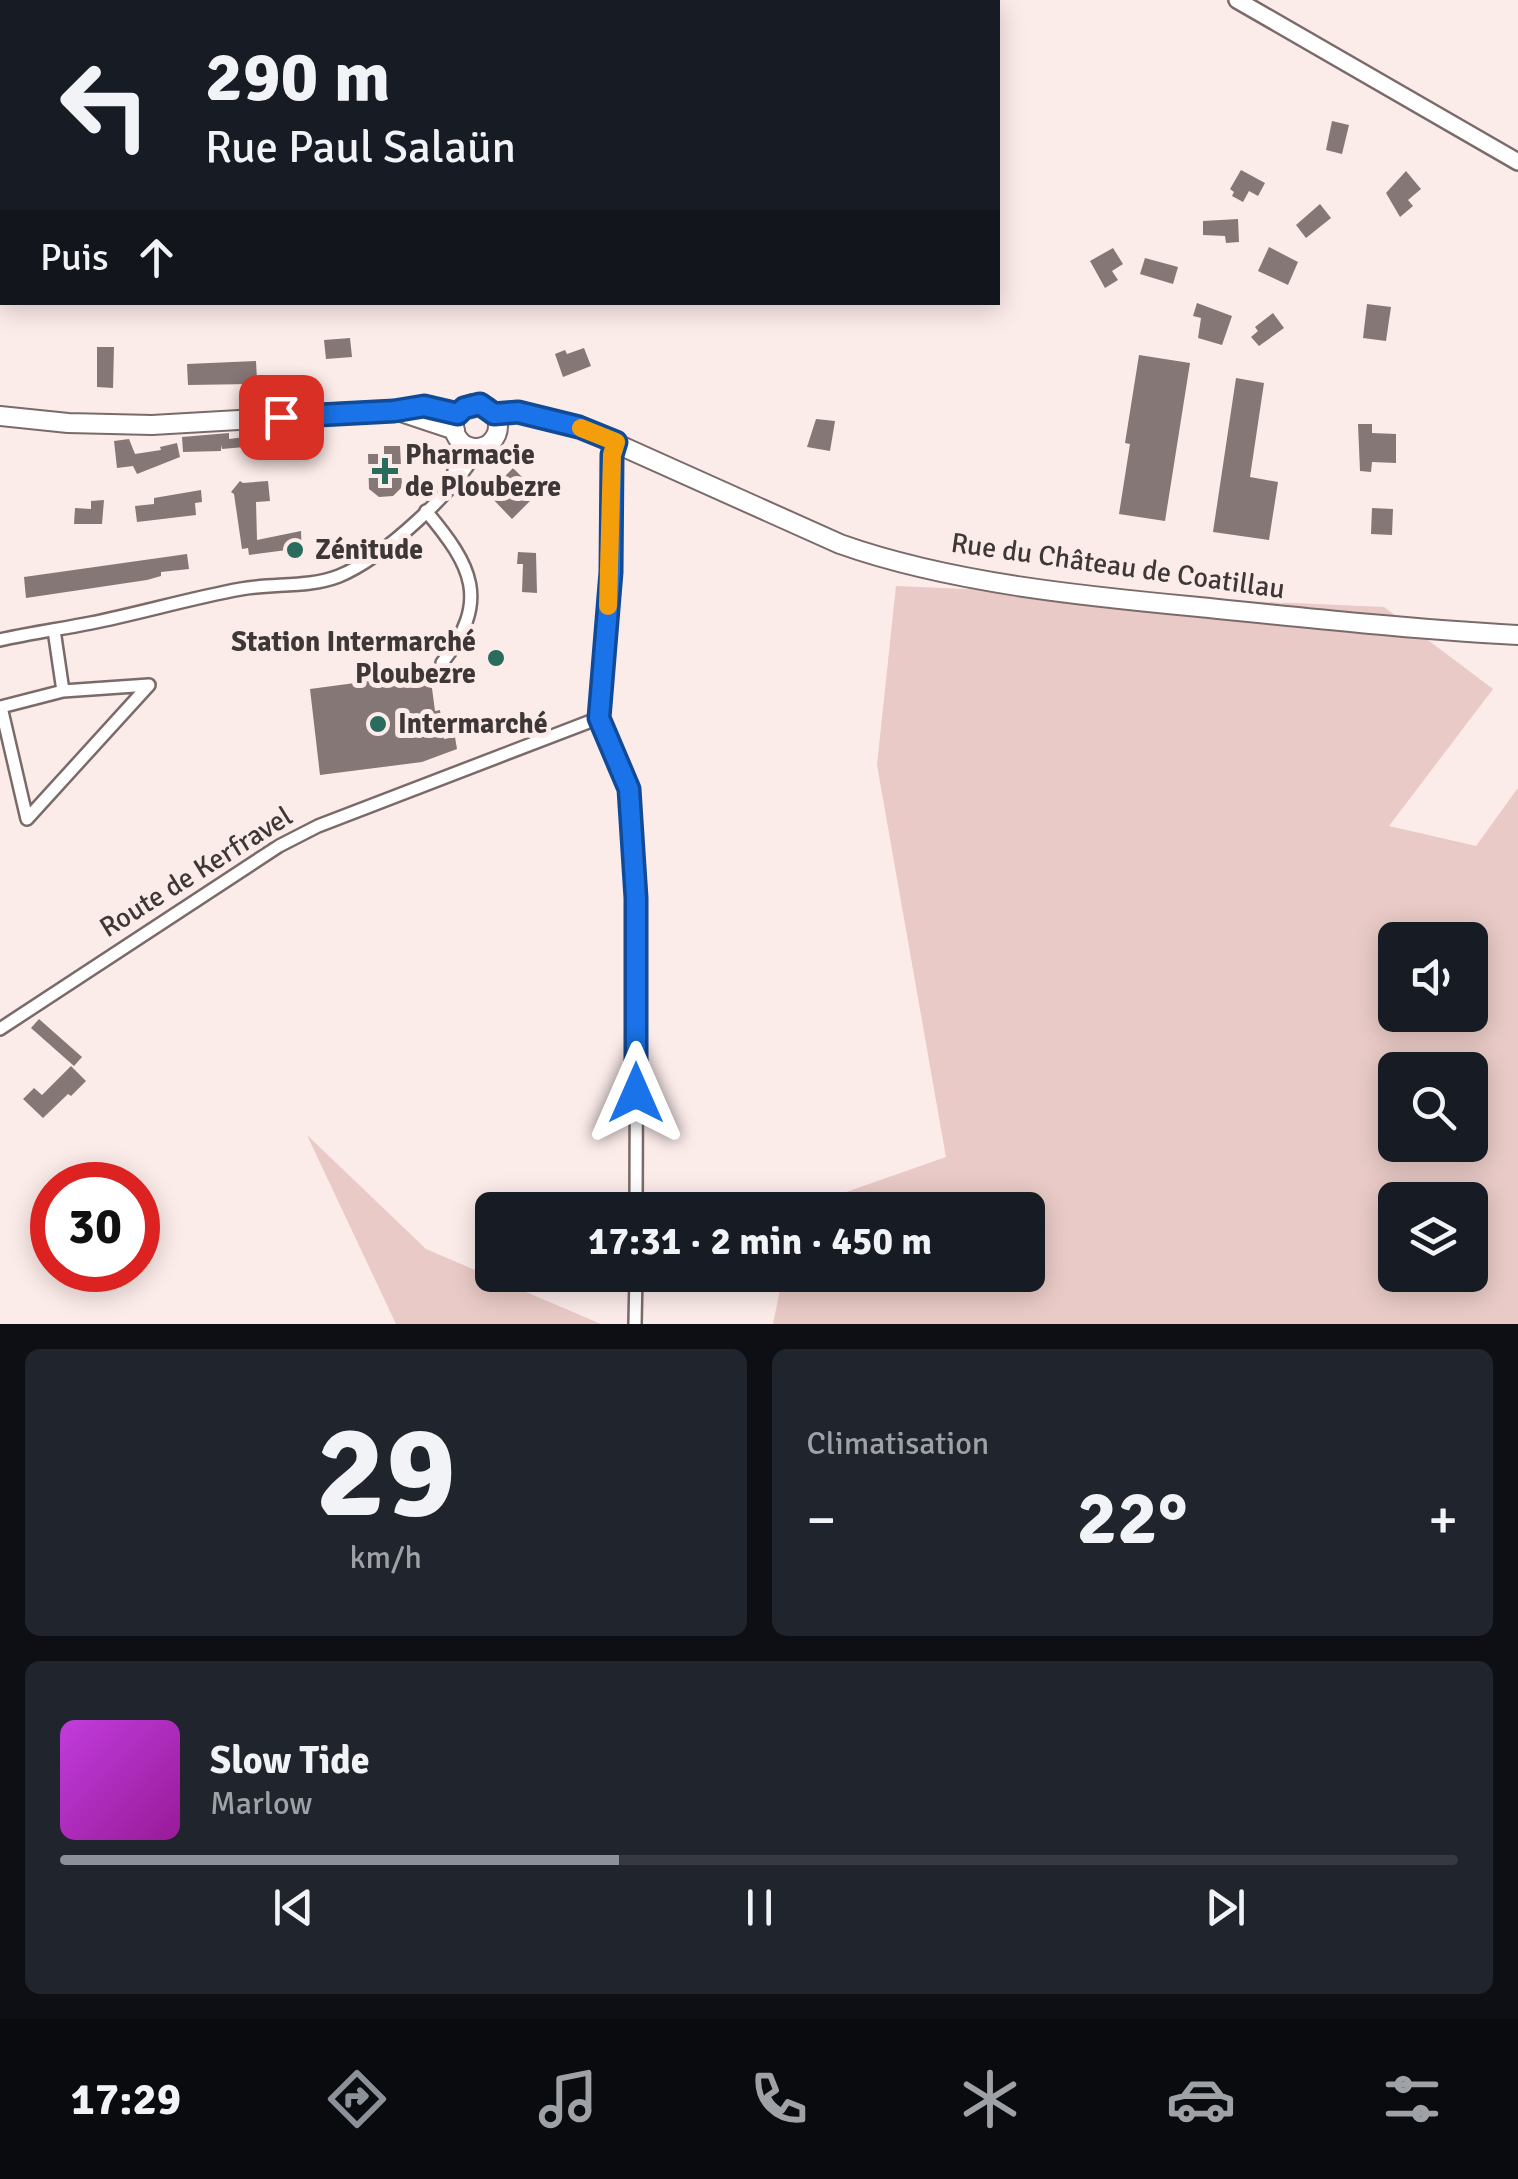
<!DOCTYPE html>
<html lang="fr">
<meta charset="utf-8">
<style>
body{margin:0;font-family:Signika,sans-serif;background:#20242c;color:#f1f3f6;height:100vh;display:flex;flex-direction:column;font-size:38px;white-space:nowrap}
*{box-sizing:border-box;margin:0}
p{font-size:32px;color:#9ea1a6}
.icon{flex:none;width:55px;height:55px;fill:none;stroke:currentColor;stroke-width:2;stroke-linecap:round;stroke-linejoin:round}
.map{position:relative;height:1324px;overflow:hidden}
.panel{display:flex;flex-direction:column;gap:25px;padding:25px;background:#0d0f14;flex:1}
.panel>*{flex:none}
.top-card{position:absolute;left:0px;top:0px;width:1000px;height:305px;box-shadow:0 5px 25px #0003;background:#171b24;color:#f1f3f6;overflow:hidden}
.controls{position:absolute;left:1378px;top:922px;display:grid;gap:20px}
.controls a{display:grid;place-items:center;width:110px;height:110px;border-radius:15px;background:#171b24;box-shadow:0 5px 25px #0003;font-size:50px}
.speed{position:absolute;left:30px;top:1162px;display:flex;gap:20px;font-size:50px;font-weight:700;text-align:center}
.speed>*{display:grid;place-content:center;width:130px;height:130px;border-radius:50%;background:#171b24;box-shadow:0 5px 25px #0003;line-height:1}
.speed .limit{border:15px solid #d22;background:#fff;color:#111}
.pin{position:absolute;display:grid;place-items:center;width:85px;height:85px;color:#fff;margin:-42px;border-radius:20px;box-shadow:0 5px 15px #0006}
.me{position:absolute;width:110px;margin:-55px;rotate:0deg;stroke-linejoin:round;filter:drop-shadow(0 0 8px #0008)}
.turn{display:flex;align-items:center;gap:35px;height:210px;padding:0 40px;font-size:45px}
.turn .icon{width:130px;height:130px;stroke-width:2.5}
.turn b{display:block;font-size:70px;line-height:85px}
.then{display:flex;align-items:center;height:95px;padding:0 40px;background:#0003;gap:20px;font-size:38px}
.big{font-size:75px;font-weight:700;line-height:1.1}
.panel .tile{flex:1;display:flex;flex-direction:column;justify-content:center;gap:15px;min-width:0;padding:0 35px;border-radius:15px;background:#20242c}
.panel .dial{align-items:center;gap:0}
.dial b{font-size:130px;line-height:1}
.song{display:flex;align-items:center;gap:30px}
.cover{width:120px;height:120px;border-radius:15px;background:linear-gradient(135deg,hsl(290 70% 55%),hsl(300 70% 35%))}
.played{height:10px;border-radius:5px;background:linear-gradient(90deg,#8c9099 40%,#363941 40%)}
.keys{display:flex;justify-content:space-around;direction:ltr}
.heat{display:flex;justify-content:space-between;align-items:center;font-size:55px;direction:ltr}
.panel .tiles{flex:1;display:grid;gap:25px;grid-template-columns:1fr 1fr}
.tile:last-child{grid-column:span 2}
.trip{position:absolute;left:475px;top:1192px;width:570px;height:100px;border-radius:15px;background:#171b24;box-shadow:0 5px 25px #0003;font-weight:700;line-height:100px;text-align:center}
.menu{display:flex;height:160px;justify-content:space-around;align-items:center;background:#090b0e;color:#9ea1a6}
.menu .icon{width:70px;height:70px}
.menu .selected{color:#8c9099}
.menu b{font-size:45px;color:#f1f3f6}
.map>svg:first-child{display:block}
.green{fill:#e9cac6;fill-rule:evenodd}
.building{fill:#857775}
.lines{fill:none;stroke-linecap:round;stroke-linejoin:round}
.minor-casing{stroke:#7a6b6a;stroke-width:16}
.tertiary-casing{stroke:#7a6b6a;stroke-width:20}
.secondary-casing{stroke:#7a6b6a;stroke-width:22}
.minor{stroke:#fff;stroke-width:11}
.tertiary{stroke:#fff;stroke-width:15}
.secondary{stroke:#fff;stroke-width:18}
.route-casing{stroke:#114b97;stroke-width:25}
.route{stroke:#1a73e8;stroke-width:18}
.slow{stroke:#f59e0b;stroke-width:18}
.poi-dot{fill:#296b5c;stroke:#fbebe9;stroke-width:4}
.labels{text-anchor:middle;dominant-baseline:central;stroke-width:10;stroke-linejoin:round;paint-order:stroke}
.poi-label{font-size:28px;font-weight:bold;fill:#3e3737;stroke:#fbebe9;text-anchor:start}
.street-label{font-size:28px;fill:#3e3737;stroke:#fbebe9}
</style>
<div class="map">
<svg width="1518" height="1324" viewBox="0 0 1518 1324">
<rect width="100%" height="100%" fill="#fbebe9"/>
<g class="green">
<path d="M896,586L1384,607L1493,689L1389,826L1476,846L1518,788V1324H773L783,1275H1028V1210H795L946,1157L877,765ZM1395,940H1470V1015H1395ZM1395,1070H1470V1145H1395ZM1395,1200H1470V1275H1395Z"/>
<polygon points="307,1135 426,1249 601,1324 396,1324"/>
</g>
<g class="building">
<polygon points="1332,121 1349,125 1342,154 1326,150"/>
<polygon points="1241,170 1265,183 1258,196 1249,191 1243,202 1232,196 1234,192 1230,189"/>
<polygon points="1406,171 1421,189 1408,200 1413,206 1400,217 1386,193"/>
<polygon points="1320,204 1331,218 1306,238 1296,225"/>
<polygon points="1238,219 1239,242 1226,243 1225,236 1203,235 1203,221"/>
<polygon points="1269,247 1298,262 1288,285 1258,271"/>
<polygon points="1113,248 1123,264 1112,271 1118,280 1105,288 1090,261"/>
<polygon points="1145,258 1178,267 1173,284 1140,274"/>
<polygon points="1197,303 1232,316 1222,345 1198,338 1201,318 1193,316"/>
<polygon points="1367,304 1391,307 1386,341 1363,338"/>
<polygon points="1273,313 1284,328 1259,346 1251,337 1258,331 1255,327"/>
<polygon points="350,338 352,357 326,359 324,340"/>
<polygon points="97,347 114,347 113,388 97,387"/>
<polygon points="584,348 591,366 563,377 555,354 565,350 567,354"/>
<polygon points="1139,355 1190,363 1165,521 1119,514 1130,444 1125,443"/>
<polygon points="256,361 257,380 252,380 252,384 188,385 187,364"/>
<polygon points="1236,378 1264,383 1250,477 1278,482 1269,540 1213,532"/>
<polygon points="816,419 835,421 830,451 807,447"/>
<polygon points="1358,424 1372,424 1372,433 1396,434 1396,463 1372,462 1371,472 1360,471"/>
<polygon points="289,431 291,443 222,449 221,445 221,451 183,452 182,437 229,433 229,439"/>
<polygon points="129,439 135,454 161,450 160,447 177,443 180,457 137,474 133,466 117,468 114,441"/>
<polygon points="384,446 400,446 402,487 393,496 379,497 369,489 368,454 384,454"/>
<polygon points="513,468 538,493 512,519 488,494"/>
<polygon points="240,481 243,483 268,481 270,501 256,502 257,540 301,531 302,557 288,559 287,550 249,555 248,548 242,549 234,494 231,492"/>
<polygon points="201,490 202,502 195,503 196,515 137,522 135,506 154,504 154,498"/>
<polygon points="104,500 102,524 74,524 75,508 91,509 91,501"/>
<polygon points="1372,508 1393,509 1392,535 1371,534"/>
<polygon points="518,552 536,553 537,593 522,592 523,564 517,564"/>
<polygon points="187,554 189,569 161,572 161,576 147,580 26,598 24,577"/>
<polygon points="430,673 435,711 440,710 444,739 455,737 457,749 422,762 320,775 310,689"/>
<polygon points="39,1019 82,1057 74,1066 31,1028"/>
<polygon points="71,1066 86,1081 71,1096 68,1094 43,1118 23,1099 34,1088 42,1095"/>
</g>
<g class="lines">
<defs>
<g id="minor">
<polyline points="616,443 612,455 611,572 599,718 629,789 637,898 636,1210"/>
<polyline points="452,481 460,441"/>
<path d="M426,511C472,566 491,600 442,663"/>
<polyline points="54,630 63,691 1,707 27,819 149,685 63,691"/>
<path d="M0,640C30,633 61,629 91,623C141,613 191,598 241,589C274,583 308,588 339,576C383,558 458,489 479,447"/>
<polyline points="0,1029 279,846 318,826 599,718"/>
<polyline points="635,1324 636,1275"/>
</g>
<polyline id="tertiary" points="1237,0 1518,162"/>
<g id="secondary">
<circle cx="476" cy="426" r="22"/>
<polyline points="404,413 455,430"/>
<path d="M495,414L518,412L579,427L840,544C950,583 1083,596 1199,607C1306,618 1411,629 1518,635"/>
<polyline points="0,416 68,423 152,425 394,411 423,406 458,414"/>
</g>
</defs>
<use href="#minor" class="minor-casing"/>
<use href="#tertiary" class="tertiary-casing"/>
<use href="#secondary" class="secondary-casing"/>
<use href="#minor" class="minor"/>
<use href="#tertiary" class="tertiary"/>
<use href="#secondary" class="secondary"/>
</g>
<g class="lines">
<defs>
<polyline id="route" points="281,417 394,411 424,406 458,414 464,408 480,404 494,414 518,412 579,427 616,442 612,455 611,572 599,718 629,789 636,898 636,1093"/>
</defs>
<use href="#route" class="route-casing"/>
<use href="#route" class="route"/>
<polyline class="slow" points="581,428 616,442 612,455 608,606"/>
</g>
<g class="poi-dot">
<path d="M380 456h10v10h10v10h-10v10h-10v-10h-10v-10h10z"/>
<circle cx="295" cy="550" r="10"/>
<circle cx="496" cy="658" r="10"/>
<circle cx="378" cy="724" r="10"/>
</g>
<g class="labels">
<g class="poi-label">
<text x="405" y="455">Pharmacie<tspan x="405" dy="32">de Ploubezre</tspan></text>
<text x="315" y="550">Zénitude</text>
<text x="476" y="642" text-anchor="end">Station Intermarché<tspan x="476" dy="32">Ploubezre</tspan></text>
<text x="398" y="724">Intermarché</text>
</g>
<g class="street-label">
<text transform="translate(1118 566) rotate(8)">Rue du Château de Coatillau</text>
<text transform="translate(196 872) rotate(-32)">Route de Kerfravel</text>
</g>
</g>
</svg>
<div class="controls">
<a><svg class="icon" aria-label="sound" viewBox="0 0 24 24"><path d="M4 9h4l5-4v14l-5-4H4zM17 9q2 3 0 6"/></svg></a>
<a><svg class="icon" aria-label="search" viewBox="0 0 24 24"><circle cx="10" cy="10" r="6"/><path d="M15 15l6 6"/></svg></a>
<a><svg class="icon" aria-label="layers" viewBox="0 0 24 24"><path d="M12 4l9 5-9 5-9-5zM3 14l9 5 9-5"/></svg></a>
</div>
<div class="speed"><div class="limit">30</div></div>
<div class="pin" style="left:281px;top:417px;background:#d93025"><svg class="icon" aria-label="arrive" viewBox="0 0 24 24"><path d="M6 21V4h12l-3 4 3 4H6"/></svg></div>
<svg class="me" style="left:636px;top:1093px" viewBox="-20 -20 40 40"><path d="M0-17L14 15 0 8-14 15z" fill="#1a73e8" stroke="#fff" stroke-width="4"/></svg>
<div class="trip">17:31 · 2 min · 450 m</div>
<div class="top-card">
<div class="turn"><svg class="icon" aria-label="left" viewBox="0 0 24 24"><path d="M17 20v-9H6M10 6l-5 5 5 5"/></svg><div><b>290 m</b>Rue Paul Salaün</div></div>
<div class="then">Puis<svg class="icon" aria-label="ahead" viewBox="0 0 24 24"><path d="M12 20V5M6 11l6-6 6 6"/></svg></div>
</div>
</div>
<section class="panel">
<div class="tiles">
<div class="tile dial"><b>29</b><p>km/h</p></div>
<div class="tile"><p>Climatisation</p>
<div class="heat"><a>−</a><b class="big">22°</b><a>+</a></div>
</div>
<div class="tile">
<div class="song"><i class="cover"></i><div><b>Slow Tide</b><p>Marlow</p></div></div>
<div class="played"></div>
<div class="keys"><svg class="icon" aria-label="previous" viewBox="0 0 24 24"><path d="M18 5L8 12l10 7zM5 5v14"/></svg><svg class="icon" aria-label="pause" viewBox="0 0 24 24"><path d="M8 5v14M16 5v14"/></svg><svg class="icon" aria-label="next" viewBox="0 0 24 24"><path d="M6 5l10 7-10 7zM19 5v14"/></svg></div>
</div>
</div>
</section>
<nav class="menu">
<b>17:29</b>
<svg class="icon selected" aria-label="directions" viewBox="0 0 24 24"><path d="M12 3l9 9-9 9-9-9zM9 14v-3h6M13 9l2 2-2 2"/></svg>
<svg class="icon" aria-label="music" viewBox="0 0 24 24"><path d="M9 18V5l10-2v13"/><circle cx="6" cy="18" r="3"/><circle cx="16" cy="16" r="3"/></svg>
<svg class="icon" aria-label="phone" viewBox="0 0 24 24"><path d="M5 4h4l2 5-3 2q2 4 5 5l2-3 5 2v4C11 20 4 13 5 4z"/></svg>
<svg class="icon" aria-label="climate" viewBox="0 0 24 24"><path d="M12 3v18M4 7l16 10M4 17L20 7"/></svg>
<svg class="icon" aria-label="car" viewBox="0 0 24 24"><path d="M5 17H2v-5l4-1 3-4h7l3 4 3 1v5h-3M9 17h6M6 11h13"/><circle cx="7" cy="17" r="2"/><circle cx="17" cy="17" r="2"/></svg>
<svg class="icon" aria-label="filters" viewBox="0 0 24 24"><path d="M4 7h16M4 17h16"/><circle cx="9" cy="7" r="2"/><circle cx="15" cy="17" r="2"/></svg>
</nav>
